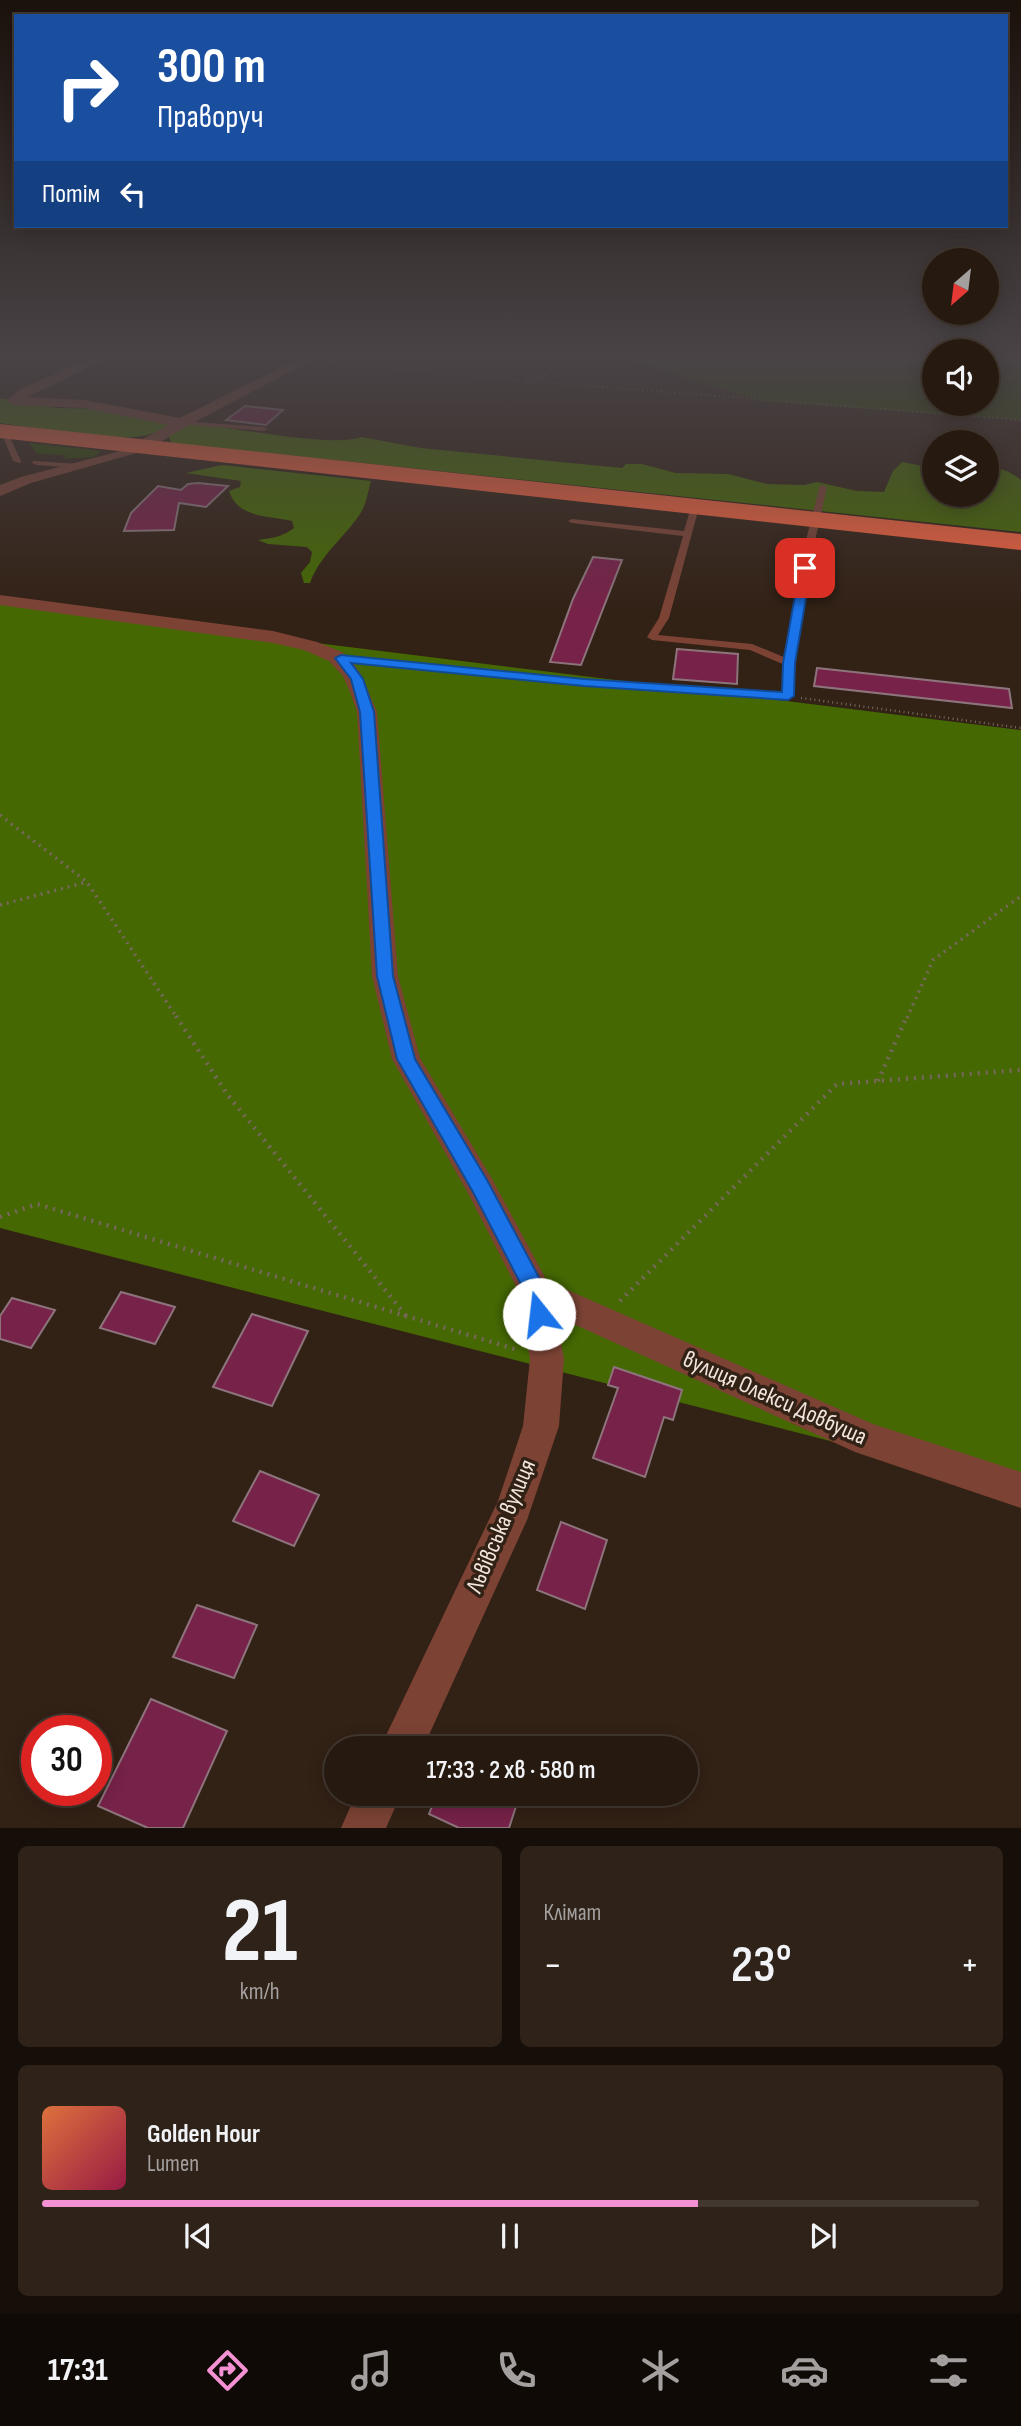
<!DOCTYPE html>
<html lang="uk">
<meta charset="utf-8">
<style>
body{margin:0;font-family:"Sofia Sans Condensed",sans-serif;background:#2e2219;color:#f1f3f6;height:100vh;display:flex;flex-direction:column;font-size:26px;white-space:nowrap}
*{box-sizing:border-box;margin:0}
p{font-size:23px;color:#a4a09f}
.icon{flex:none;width:38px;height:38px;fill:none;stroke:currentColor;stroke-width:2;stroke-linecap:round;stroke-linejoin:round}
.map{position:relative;height:1828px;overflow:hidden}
.panel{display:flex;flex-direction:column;gap:18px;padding:18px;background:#150e09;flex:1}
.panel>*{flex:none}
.top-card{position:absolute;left:14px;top:14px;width:994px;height:214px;border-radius:0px;box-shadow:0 4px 18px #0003,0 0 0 2px #423830;background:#1a4fa0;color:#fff;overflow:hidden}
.needle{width:46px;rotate:208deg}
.buttons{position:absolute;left:922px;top:248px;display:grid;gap:14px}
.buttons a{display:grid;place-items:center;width:77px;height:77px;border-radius:50%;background:#261910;box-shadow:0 4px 18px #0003,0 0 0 2px #423830;font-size:35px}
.speed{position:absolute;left:21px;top:1715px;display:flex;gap:14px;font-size:35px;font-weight:700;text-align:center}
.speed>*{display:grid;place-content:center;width:91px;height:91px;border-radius:50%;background:#261910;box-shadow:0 4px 18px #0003,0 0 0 2px #423830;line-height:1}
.speed .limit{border:10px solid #d22;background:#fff;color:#111}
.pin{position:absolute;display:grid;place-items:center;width:60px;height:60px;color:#fff;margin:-30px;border-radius:14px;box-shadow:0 4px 10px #0006}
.me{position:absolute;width:77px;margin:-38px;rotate:344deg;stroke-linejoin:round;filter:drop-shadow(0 0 5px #0008)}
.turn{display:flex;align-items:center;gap:24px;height:147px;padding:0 28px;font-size:32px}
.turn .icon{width:91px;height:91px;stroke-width:2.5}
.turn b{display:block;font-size:49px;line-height:60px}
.then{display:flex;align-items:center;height:66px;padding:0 28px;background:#0003;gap:14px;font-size:26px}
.big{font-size:52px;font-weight:600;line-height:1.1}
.panel .card{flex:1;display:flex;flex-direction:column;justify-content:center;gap:10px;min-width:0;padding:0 24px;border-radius:10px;background:#2e2219}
.panel .dial{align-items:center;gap:0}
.dial b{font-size:91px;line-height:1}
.song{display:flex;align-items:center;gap:21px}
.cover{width:84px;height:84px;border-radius:10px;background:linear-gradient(135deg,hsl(20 70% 55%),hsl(340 70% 35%))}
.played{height:7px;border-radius:4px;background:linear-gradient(90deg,#f491d3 70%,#423830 70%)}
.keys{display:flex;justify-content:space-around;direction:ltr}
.heat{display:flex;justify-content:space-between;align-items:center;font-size:38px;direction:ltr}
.panel .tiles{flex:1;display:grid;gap:18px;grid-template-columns:1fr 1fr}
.card:last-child{grid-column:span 2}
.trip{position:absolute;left:324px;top:1736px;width:374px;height:70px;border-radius:35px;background:#261910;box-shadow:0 4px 18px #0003,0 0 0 2px #423830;font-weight:600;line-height:70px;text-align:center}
.menu{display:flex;height:112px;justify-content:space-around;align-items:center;background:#0f0a06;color:#a4a09f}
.menu .icon{width:49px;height:49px}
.menu .on{color:#f491d3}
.menu b{font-size:32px;color:#f1f3f6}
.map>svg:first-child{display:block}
.green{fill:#2d4602}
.forest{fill:#456802}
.building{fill:#772248;stroke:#8d747c;stroke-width:2}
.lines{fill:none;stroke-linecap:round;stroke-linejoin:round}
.path-far3{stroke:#77685d;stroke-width:2;stroke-dasharray:1 3.5;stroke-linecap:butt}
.path-far2{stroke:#77685d;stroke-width:2.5;stroke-dasharray:1 3.5;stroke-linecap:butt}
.path-far1{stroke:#77685d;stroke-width:3.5;stroke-dasharray:2 5;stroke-linecap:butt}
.path{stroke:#77685d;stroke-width:4.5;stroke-dasharray:2 6;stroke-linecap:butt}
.lane{fill:#7c4335;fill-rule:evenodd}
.street{fill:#7c4335;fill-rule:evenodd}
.highway{fill:#f1613e;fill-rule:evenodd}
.route{fill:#1a73e8;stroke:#114b97;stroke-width:2}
.labels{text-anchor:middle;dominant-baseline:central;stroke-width:7;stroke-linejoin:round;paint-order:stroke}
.near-street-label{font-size:24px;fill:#f2e6de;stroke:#322115}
</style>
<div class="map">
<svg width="1021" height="1828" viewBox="0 0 1021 1828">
<rect width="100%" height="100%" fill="#322115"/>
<g class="green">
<polygon points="624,358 934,358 934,404 987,404 987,358 1021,358 1021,420 761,401"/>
<polygon points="29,443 102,451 93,457 63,459 66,455 37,454"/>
</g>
<g class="forest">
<path d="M0,398L56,408L111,409L169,424C140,453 39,428 0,423Z"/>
<path d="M193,423C228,427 334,448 361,437L421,448L622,468L626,464H642L676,473L728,474L767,484L804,485L817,482L857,491L884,492L893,471L902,462L928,467L934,473V495H987V470C999,465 1012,473 1021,480V532L172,443L168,436L171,432Z"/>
<path d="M222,465L371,481C368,492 366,505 360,514C344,538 320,555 310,583H304L301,573L310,562L312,552L307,547L268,544L258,540C272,538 282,537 294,528L292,521C269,515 238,519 229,491L240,487L241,481L186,473Z"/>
<polygon points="0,604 1021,730 1021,1490 0,1228"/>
</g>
<g class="building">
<polygon points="245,406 283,410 266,425 226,420"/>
<polygon points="198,483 228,486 206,507 179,503 174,530 124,531 131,513 158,486 181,490 188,484"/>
<polygon points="593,557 622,560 581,665 550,662 573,599"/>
<polygon points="677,649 738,654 737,684 673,679"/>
<polygon points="817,668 1009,689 1012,708 814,686"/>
<polygon points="121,1292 175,1307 155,1344 100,1328"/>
<polygon points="12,1298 55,1310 31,1348 0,1339 0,1316"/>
<polygon points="252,1314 308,1331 272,1406 213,1387"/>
<polygon points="614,1367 682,1390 673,1420 664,1417 645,1477 593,1458 618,1388 608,1385"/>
<polygon points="260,1471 319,1495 294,1546 233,1521"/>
<polygon points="561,1522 607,1540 585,1609 537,1590"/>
<polygon points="197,1605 257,1625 234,1678 173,1657"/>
<polygon points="151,1699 227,1731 183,1828 148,1828 98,1806"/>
<polygon points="437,1794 520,1794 509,1828 459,1828 429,1814"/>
</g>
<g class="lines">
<g class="path-far3">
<polyline points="326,361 526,381 542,377 563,358"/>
<polyline points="526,381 1021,420"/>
</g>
<polyline class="path-far2" points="801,698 1021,728"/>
<g class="path-far1">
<polyline points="0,815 87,882 177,1018"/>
<polyline points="0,905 87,882"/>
<polyline points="907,1018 933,960 1021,896"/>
</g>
<g class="path">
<polyline points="176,1016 227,1094 407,1317"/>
<polyline points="878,1081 907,1016"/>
<polyline points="0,1217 37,1204 518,1350"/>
<polyline points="620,1301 837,1084 1021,1070"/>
</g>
<g class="lane">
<polygon points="182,421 264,427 268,429 264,431 180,424 178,423"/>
<polygon points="0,429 7,431 21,461 20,463 13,461"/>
<polygon points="33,461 80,464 84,466 80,468 36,465 32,463"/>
<polygon points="820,485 827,487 804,590 792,698 584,685 341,661 336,658 341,655 584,679 783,693 785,665 750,650 652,640 647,637 659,618 683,536 572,523 568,521 572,519 684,531 691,507 698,505 699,507 669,618 658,635 752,644 786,658 800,564"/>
</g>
<g class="street">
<polygon points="91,358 108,358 27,397 85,400 180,418 300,358 316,358 187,426 147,450 31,483 0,496 0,485 21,477 120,451 169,425 85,408 14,405 7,401 20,389"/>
<polygon points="0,595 273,631 317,642 342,652 352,661 362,676 377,712 398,976 420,1058 491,1177 547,1281 873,1424 1021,1472 1021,1508 855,1452 556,1316 564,1359 559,1426 527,1520 423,1748 380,1748 498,1501 523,1426 530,1359 519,1292 469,1195 392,1059 372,976 357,712 350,692 343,676 329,661 304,650 273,643 0,605"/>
<polygon points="356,1794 401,1794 386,1828 341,1828"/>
</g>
<polygon class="highway" points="0,424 1021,534 1021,550 0,438"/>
</g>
<linearGradient id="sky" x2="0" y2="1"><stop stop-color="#1c120c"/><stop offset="0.58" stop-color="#494346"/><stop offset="1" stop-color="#494346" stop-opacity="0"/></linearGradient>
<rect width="1021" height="614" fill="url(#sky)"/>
<polygon class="route" points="805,565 811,568 795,663 794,696 788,700 584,686 351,663 363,679 374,712 393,976 415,1059 487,1180 543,1285 550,1314 547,1321 539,1323 532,1321 525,1292 473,1192 397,1059 377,976 360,712 351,679 335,658 341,655 584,679 782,692 783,663 800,568"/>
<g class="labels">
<g class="near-street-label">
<text transform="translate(775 1398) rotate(24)">вулиця Олекси Довбуша</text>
<text transform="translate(501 1526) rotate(-67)">Львівська вулиця</text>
</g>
</g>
</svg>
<div class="buttons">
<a><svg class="needle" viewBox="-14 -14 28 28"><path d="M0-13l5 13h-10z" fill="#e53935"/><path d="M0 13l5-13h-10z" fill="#a4a09f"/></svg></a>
<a><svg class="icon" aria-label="sound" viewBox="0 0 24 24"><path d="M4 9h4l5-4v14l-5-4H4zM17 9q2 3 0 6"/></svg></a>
<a><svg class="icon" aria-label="layers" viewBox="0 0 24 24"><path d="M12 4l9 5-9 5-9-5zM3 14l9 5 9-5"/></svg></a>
</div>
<div class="speed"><div class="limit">30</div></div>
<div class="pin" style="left:805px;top:568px;background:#d93025"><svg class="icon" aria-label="arrive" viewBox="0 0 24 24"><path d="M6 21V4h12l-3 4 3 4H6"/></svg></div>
<svg class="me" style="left:539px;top:1314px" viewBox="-20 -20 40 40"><circle r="19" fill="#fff"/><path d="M0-13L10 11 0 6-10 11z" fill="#1a73e8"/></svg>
<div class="trip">17:33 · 2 хв · 580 m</div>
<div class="top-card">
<div class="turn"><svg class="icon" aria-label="right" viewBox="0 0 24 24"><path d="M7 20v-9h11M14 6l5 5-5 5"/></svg><div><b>300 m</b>Праворуч</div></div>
<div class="then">Потім<svg class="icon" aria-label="left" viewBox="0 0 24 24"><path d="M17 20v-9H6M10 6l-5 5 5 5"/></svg></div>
</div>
</div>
<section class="panel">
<div class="tiles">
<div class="card dial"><b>21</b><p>km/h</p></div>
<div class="card"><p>Клімат</p>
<div class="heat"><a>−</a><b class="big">23°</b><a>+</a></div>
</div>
<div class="card">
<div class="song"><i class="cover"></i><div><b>Golden Hour</b><p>Lumen</p></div></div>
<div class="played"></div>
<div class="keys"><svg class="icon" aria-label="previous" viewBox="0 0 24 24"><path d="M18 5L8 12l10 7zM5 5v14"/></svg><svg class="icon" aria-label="pause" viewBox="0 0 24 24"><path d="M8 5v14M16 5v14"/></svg><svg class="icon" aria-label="next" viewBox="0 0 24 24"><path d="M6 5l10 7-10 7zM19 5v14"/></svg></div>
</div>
</div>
</section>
<nav class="menu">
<b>17:31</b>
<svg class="icon on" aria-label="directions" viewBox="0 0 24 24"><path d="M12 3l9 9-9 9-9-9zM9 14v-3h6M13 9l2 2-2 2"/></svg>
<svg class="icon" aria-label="music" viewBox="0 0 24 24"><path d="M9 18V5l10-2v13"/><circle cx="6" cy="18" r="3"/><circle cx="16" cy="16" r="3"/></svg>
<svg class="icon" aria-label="phone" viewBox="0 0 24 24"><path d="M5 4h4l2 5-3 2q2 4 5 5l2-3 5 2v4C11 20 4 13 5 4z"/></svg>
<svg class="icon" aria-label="climate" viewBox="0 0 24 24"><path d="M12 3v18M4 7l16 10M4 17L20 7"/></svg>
<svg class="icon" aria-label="car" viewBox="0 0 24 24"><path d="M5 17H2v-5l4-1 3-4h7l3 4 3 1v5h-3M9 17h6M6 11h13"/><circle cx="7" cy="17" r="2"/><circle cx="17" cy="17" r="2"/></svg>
<svg class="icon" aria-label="filters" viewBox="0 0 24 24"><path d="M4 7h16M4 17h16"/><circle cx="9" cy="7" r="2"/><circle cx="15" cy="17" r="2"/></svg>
</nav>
